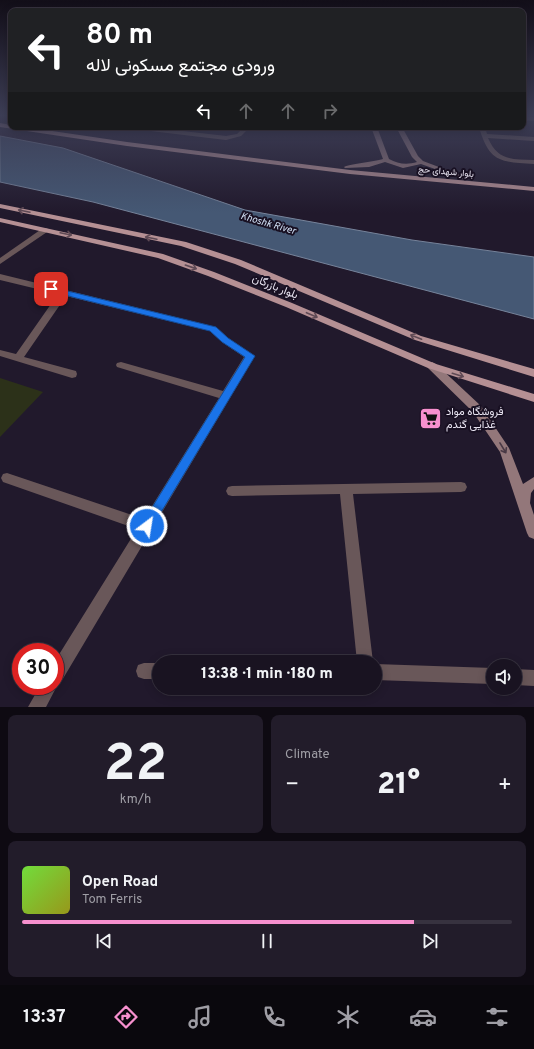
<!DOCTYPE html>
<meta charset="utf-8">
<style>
body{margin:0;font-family:Overpass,Vazirmatn,sans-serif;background:#221c2a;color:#f1f3f6;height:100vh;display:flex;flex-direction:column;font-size:15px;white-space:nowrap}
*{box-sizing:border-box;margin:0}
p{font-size:13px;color:#9f9ea5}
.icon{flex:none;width:22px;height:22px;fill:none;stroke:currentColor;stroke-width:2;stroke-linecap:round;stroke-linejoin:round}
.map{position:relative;height:707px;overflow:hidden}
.side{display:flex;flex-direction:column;gap:8px;padding:8px;background:#0e0a12;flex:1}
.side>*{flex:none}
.top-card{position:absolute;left:8px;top:8px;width:518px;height:122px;border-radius:8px;box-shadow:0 2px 10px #0003,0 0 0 1px #37323f;background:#202124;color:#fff;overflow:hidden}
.fabs{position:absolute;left:486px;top:659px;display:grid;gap:8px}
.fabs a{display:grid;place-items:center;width:36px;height:36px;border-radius:50%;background:#191321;box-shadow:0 2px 10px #0003,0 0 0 1px #37323f;font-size:20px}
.speed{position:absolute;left:12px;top:643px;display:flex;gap:8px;font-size:20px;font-weight:700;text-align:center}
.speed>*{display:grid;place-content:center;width:52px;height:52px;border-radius:50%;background:#191321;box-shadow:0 2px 10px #0003,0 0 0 1px #37323f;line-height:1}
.speed .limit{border:6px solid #d22;background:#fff;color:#111}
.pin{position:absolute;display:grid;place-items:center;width:34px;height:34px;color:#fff;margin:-17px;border-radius:8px;box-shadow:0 2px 6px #0006}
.me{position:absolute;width:44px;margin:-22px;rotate:31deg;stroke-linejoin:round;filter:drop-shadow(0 0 3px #0008)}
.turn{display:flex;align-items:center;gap:14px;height:84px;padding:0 12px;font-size:18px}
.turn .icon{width:52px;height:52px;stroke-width:2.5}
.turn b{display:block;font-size:28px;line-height:34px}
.lanes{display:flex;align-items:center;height:38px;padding:0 12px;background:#0003;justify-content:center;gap:20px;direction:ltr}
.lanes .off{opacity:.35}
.big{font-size:30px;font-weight:800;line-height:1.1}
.side .widget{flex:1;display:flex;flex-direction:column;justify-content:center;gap:6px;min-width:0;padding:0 14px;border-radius:8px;background:#221c2a}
.side .dial{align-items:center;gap:0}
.dial b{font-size:52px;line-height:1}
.song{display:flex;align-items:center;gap:12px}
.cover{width:48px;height:48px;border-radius:6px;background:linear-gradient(135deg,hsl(100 70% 55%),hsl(60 70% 35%))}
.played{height:4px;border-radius:2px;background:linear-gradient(90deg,#f790ce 80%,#37323f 80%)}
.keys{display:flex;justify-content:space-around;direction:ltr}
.heat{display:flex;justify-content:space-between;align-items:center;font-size:22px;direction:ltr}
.side .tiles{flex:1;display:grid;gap:8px;grid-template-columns:1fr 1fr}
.widget:last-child{grid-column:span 2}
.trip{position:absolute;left:152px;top:655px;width:230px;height:40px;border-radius:20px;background:#191321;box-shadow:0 2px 10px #0003,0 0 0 1px #37323f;font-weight:800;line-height:40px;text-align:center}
.tab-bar{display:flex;height:64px;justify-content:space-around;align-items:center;background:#0a080d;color:#9f9ea5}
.tab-bar .icon{width:28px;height:28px}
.tab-bar .on{color:#f790ce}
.tab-bar b{font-size:18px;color:#f1f3f6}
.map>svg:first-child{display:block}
.green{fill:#2c3119}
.water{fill:#455874;stroke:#76839a}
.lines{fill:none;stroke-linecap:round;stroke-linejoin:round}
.street{fill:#695759;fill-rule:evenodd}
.secondary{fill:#93777a;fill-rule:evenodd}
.primary{fill:#b59094;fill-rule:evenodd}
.oneway{stroke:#5f4a55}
.oneway2{stroke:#493945}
.route{fill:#1a73e8;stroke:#114b97}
.labels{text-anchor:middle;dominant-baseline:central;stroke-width:4;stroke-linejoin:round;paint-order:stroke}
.far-street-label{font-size:9px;fill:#eae6f3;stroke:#181022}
.far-water-label{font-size:10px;font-style:italic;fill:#d5e4f9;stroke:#181022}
.street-label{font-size:11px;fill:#eae6f3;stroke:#181022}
.poi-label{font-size:11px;fill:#eae6f3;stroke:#181022;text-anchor:start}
</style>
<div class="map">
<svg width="534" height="707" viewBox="0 0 534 707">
<rect width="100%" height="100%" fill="#21192c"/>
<polygon class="green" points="0,378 43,392 0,437"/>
<polygon class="water" points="0,136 63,148 245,210 412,240 534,257 534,319 93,202 0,182"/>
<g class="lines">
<g class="street">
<polygon points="523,116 534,117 534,121 523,120"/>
<polygon points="131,127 148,127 226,136 237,134 244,127 250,127 241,136 226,140 134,129"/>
<path d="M479,127H485L487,134L534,137V141L488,138C498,161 512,159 534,160V164C500,162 489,162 479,127Z"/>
<polygon points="43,228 46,228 50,230 0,264 0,258"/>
<polygon points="0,274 216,327 228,338 255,356 61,682 56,684 57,686 46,707 28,707 40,686 55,686 55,661 137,529 3,482 1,478 3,474 7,473 144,519 219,398 117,367 116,365 117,363 121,362 223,391 244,357 222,342 210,331 66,296 24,357 76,371 77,374 76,377 72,378 0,356 0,350 16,354 58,294 0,280"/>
<polygon points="461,482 465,483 467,487 465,491 461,492 353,494 373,662 357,662 340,494 232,496 228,495 226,491 228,487 232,486"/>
<polygon points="144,663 159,663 159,679 144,679 138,677 136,671 138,665"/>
<polygon points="375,664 493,668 493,684 375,680"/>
<polygon points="515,669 534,670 534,686 515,685"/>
</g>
<g class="secondary">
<path d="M371,127H377L389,159C398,164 407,165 417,162L412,157L396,127H402L418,156L423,161L468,178L463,179L421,164L403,168L385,162L369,167L345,168L344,167C348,164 374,162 383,159Z"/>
<polygon points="432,362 436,364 481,406 509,448 523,484 534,477 534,489 531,493 530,503 534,515 534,539 529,537 527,533 500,452 473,412 428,368 427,366"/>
</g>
<g class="primary">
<polygon points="0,123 11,125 11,127 25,127 127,142 350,170 534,187 534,191 350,174 127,146 0,127"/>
<polygon points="0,204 186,242 241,260 421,336 534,369 534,377 415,340 235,264 181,246 0,208"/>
<polygon points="0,218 163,254 214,272 292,303 436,364 534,394 534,402 428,368 286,307 208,276 158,258 0,222"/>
</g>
</g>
<defs><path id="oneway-shaft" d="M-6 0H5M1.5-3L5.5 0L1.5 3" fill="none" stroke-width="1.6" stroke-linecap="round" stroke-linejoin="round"/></defs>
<g class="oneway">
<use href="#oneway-shaft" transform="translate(24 211) rotate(-168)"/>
<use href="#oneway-shaft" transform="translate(66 234) rotate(12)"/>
<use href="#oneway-shaft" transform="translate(151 238) rotate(-168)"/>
<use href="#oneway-shaft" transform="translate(191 267) rotate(19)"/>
<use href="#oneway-shaft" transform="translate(312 315) rotate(23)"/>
<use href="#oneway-shaft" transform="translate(416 337) rotate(-159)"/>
<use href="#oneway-shaft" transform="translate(458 375) rotate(17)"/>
</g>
<use class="oneway2" href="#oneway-shaft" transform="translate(503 448) rotate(59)"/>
<linearGradient id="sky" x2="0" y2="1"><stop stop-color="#120e18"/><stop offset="0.54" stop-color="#3d3e56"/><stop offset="1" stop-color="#3d3e56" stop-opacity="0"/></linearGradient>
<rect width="534" height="213" fill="url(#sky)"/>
<polygon class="route" points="51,287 216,327 228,338 255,356 151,529 147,531 143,529 141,526 143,522 245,357 222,342 210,331 48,291 47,289"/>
<defs>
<symbol id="supermarket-square" viewBox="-11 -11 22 22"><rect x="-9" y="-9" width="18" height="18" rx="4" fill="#f790ce" stroke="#181022"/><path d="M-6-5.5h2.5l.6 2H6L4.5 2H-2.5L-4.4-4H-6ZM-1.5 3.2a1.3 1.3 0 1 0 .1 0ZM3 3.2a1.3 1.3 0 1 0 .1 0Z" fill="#111"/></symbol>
</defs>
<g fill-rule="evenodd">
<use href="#supermarket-square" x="418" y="406" width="25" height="25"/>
</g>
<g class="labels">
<g class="far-street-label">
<text transform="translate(446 172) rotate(5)">بلوار شهدای حج</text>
</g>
<g class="far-water-label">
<text transform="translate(268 224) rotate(16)">Khoshk River</text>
</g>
<g class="street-label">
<text transform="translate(275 287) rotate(22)">بلوار بازرگان</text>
</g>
<g class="poi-label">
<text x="446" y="412">فروشگاه مواد<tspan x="446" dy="13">غذایی گندم</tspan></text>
</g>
</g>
</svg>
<div class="fabs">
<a><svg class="icon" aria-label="sound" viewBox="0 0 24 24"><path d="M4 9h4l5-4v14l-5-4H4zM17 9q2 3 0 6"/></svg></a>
</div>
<div class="speed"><div class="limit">30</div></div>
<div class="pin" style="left:51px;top:289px;background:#d93025"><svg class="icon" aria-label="arrive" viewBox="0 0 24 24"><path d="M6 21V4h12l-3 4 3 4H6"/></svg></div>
<svg class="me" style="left:147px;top:526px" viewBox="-20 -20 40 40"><circle r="17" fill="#1a73e8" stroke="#fff" stroke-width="3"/><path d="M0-11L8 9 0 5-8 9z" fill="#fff"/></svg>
<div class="trip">13:38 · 1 min · 180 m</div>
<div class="top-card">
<div class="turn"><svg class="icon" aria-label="left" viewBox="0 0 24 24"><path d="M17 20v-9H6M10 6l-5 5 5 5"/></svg><div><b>80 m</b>ورودی مجتمع مسکونی لاله</div></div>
<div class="lanes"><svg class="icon" aria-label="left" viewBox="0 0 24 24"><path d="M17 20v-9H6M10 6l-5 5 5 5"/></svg><svg class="icon off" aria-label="ahead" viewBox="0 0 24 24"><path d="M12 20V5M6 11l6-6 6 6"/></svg><svg class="icon off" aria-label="ahead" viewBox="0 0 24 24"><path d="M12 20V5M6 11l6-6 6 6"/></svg><svg class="icon off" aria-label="right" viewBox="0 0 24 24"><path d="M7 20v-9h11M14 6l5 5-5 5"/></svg></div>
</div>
</div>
<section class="side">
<div class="tiles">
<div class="widget dial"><b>22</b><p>km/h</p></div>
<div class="widget"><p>Climate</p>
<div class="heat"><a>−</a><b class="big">21°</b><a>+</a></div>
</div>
<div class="widget">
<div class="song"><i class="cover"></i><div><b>Open Road</b><p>Tom Ferris</p></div></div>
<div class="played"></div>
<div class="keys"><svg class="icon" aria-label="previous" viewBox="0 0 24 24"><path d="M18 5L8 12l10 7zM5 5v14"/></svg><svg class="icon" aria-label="pause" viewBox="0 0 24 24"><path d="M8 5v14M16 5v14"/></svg><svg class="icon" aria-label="next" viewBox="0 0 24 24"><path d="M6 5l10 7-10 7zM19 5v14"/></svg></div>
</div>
</div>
</section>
<nav class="tab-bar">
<b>13:37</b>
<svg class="icon on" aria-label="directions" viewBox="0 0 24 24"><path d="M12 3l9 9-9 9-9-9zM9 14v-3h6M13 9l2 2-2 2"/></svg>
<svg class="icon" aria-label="music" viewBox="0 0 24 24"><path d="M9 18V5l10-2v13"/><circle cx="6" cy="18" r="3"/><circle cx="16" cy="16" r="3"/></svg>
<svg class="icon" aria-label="phone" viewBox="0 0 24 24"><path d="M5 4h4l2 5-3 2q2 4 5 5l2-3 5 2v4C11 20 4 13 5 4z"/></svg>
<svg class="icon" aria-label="climate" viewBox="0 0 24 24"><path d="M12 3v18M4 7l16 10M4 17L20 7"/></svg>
<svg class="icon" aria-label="car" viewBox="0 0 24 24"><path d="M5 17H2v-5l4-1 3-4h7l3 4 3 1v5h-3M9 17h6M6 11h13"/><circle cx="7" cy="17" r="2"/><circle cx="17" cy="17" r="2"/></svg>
<svg class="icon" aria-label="filters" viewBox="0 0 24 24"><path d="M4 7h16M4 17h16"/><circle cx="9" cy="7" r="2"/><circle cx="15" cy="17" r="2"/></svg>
</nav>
